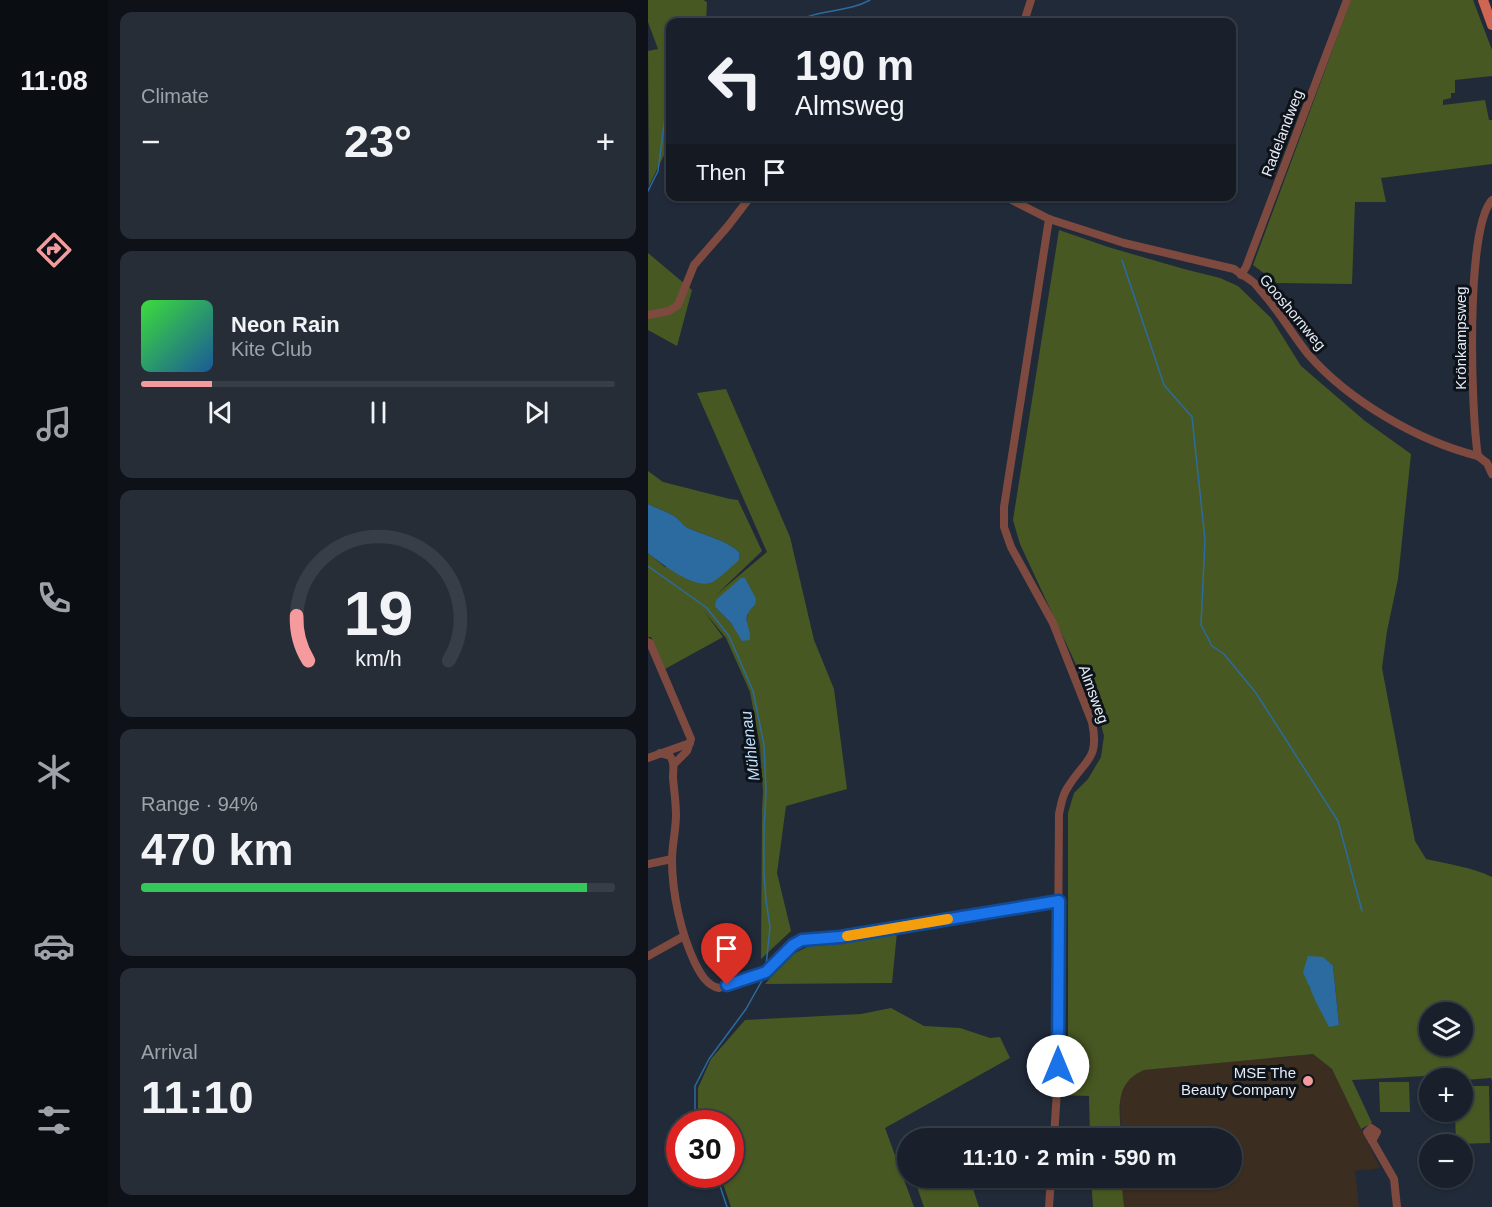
<!DOCTYPE html>
<meta charset="utf-8">
<style>
body{margin:0;font-family:Arial,sans-serif;background:#262d37;color:#f1f3f6;height:100vh;display:flex;flex-direction:column;font-size:22px;white-space:nowrap}
*{box-sizing:border-box;margin:0}
p{font-size:20px;color:#9fa3a9}
.icon{flex:none;width:33px;height:33px;fill:none;stroke:currentColor;stroke-width:2;stroke-linecap:round;stroke-linejoin:round}
.map{position:relative;flex:1;overflow:hidden}
.details{display:flex;flex-direction:column;gap:12px;padding:12px;background:#0e1218;width:540px}
.details>*{flex:none}
.top-card{position:absolute;left:18px;top:18px;width:570px;height:183px;border-radius:12px;box-shadow:0 2px 4px #0004,0 0 0 2px #373e47;background:#19202b;color:#f1f3f6;overflow:hidden}
.buttons{position:absolute;left:771px;top:1002px;display:grid;gap:12px}
.buttons a{display:grid;place-items:center;width:54px;height:54px;border-radius:50%;background:#19202b;box-shadow:0 2px 4px #0004,0 0 0 2px #373e47;font-size:30px}
.speed{position:absolute;left:18px;top:1110px;display:flex;gap:12px;font-size:30px;font-weight:700;text-align:center}
.speed>*{display:grid;place-content:center;width:78px;height:78px;border-radius:50%;background:#19202b;box-shadow:0 2px 4px #0004,0 0 0 2px #373e47;line-height:1}
.speed .limit{border:9px solid #d22;background:#fff;color:#111}
.pin{position:absolute;display:grid;place-items:center;width:51px;height:51px;color:#fff;margin:-62px -26px;border-radius:50% 50% 50% 0;rotate:-45deg;box-shadow:0 0 6px #0007}
.pin .icon{rotate:45deg}
.me{position:absolute;width:66px;margin:-33px;rotate:0deg;stroke-linejoin:round;filter:drop-shadow(0 0 4px #0008)}
.turn{display:flex;align-items:center;gap:21px;height:126px;padding:0 30px;font-size:27px}
.turn .icon{width:78px;height:78px;stroke-width:2.5}
.turn b{display:block;font-size:42px;line-height:51px}
.then{display:flex;align-items:center;height:57px;padding:0 30px;background:#0003;gap:12px;font-size:22px}
.big{font-size:45px;font-weight:700;line-height:1.1}
.details .widget{flex:1;display:flex;flex-direction:column;justify-content:center;gap:9px;min-width:0;padding:0 21px;border-radius:12px;background:#262d37}
.details .dial{align-items:center;gap:0}
.dial svg{height:156px;overflow:visible;fill:none;stroke:#373e47;stroke-width:7;stroke-linecap:round;text-anchor:middle}
.dial text{fill:#f1f3f6;stroke:none}
.song{display:flex;align-items:center;gap:18px}
.cover{width:72px;height:72px;border-radius:9px;background:linear-gradient(135deg,hsl(120 70% 55%),hsl(210 70% 35%))}
.played{height:6px;border-radius:3px;background:linear-gradient(90deg,#f59b9d 15%,#373e47 15%)}
.keys{display:flex;justify-content:space-around;direction:ltr}
.heat{display:flex;justify-content:space-between;align-items:center;font-size:33px;direction:ltr}
.charge{height:9px;border-radius:4px;background:linear-gradient(90deg,#34c759 94%,#373e47 0)}
.trip{position:absolute;left:249px;top:1128px;width:345px;height:60px;border-radius:30px;background:#19202b;box-shadow:0 2px 4px #0004,0 0 0 2px #373e47;font-weight:700;line-height:60px;text-align:center}
main{display:flex;flex:1;min-height:0}
.menu{display:flex;flex-direction:column;width:108px;justify-content:space-around;align-items:center;background:#0a0d11;color:#9fa3a9}
.menu .icon{width:42px;height:42px}
.menu .current{color:#f59b9d}
.menu b{font-size:27px;color:#f1f3f6}
.map>svg:first-child{display:block}
.commercial{fill:#3b2e20}
.green{fill:#485822;fill-rule:evenodd}
.water{fill:#2c6b9f}
.lines{fill:none;stroke-linecap:round;stroke-linejoin:round}
.stream{stroke:#2c6b9f;stroke-width:1.5}
.minor{stroke:#7e4a3f;stroke-width:8}
.major{stroke:#d06551;stroke-width:10}
.route-casing{stroke:#114b97;stroke-width:15}
.route{stroke:#1a73e8;stroke-width:10}
.slow{stroke:#f59e0b;stroke-width:10}
.poi-dot{fill:#f59b9d;stroke:#0e1219;stroke-width:2}
.labels{text-anchor:middle;dominant-baseline:central;stroke-width:6;stroke-linejoin:round;paint-order:stroke}
.street-label{font-size:15px;fill:#e6ecf6;stroke:#0e1219}
.poi-label{font-size:15px;fill:#e6ecf6;stroke:#0e1219;text-anchor:end}
.water-label{font-size:16px;font-style:italic;fill:#c0e1fe;stroke:#0e1219}
</style>
<main>
<nav class="menu">
<b>11:08</b>
<svg class="icon current" aria-label="directions" viewBox="0 0 24 24"><path d="M12 3l9 9-9 9-9-9zM9 14v-3h6M13 9l2 2-2 2"/></svg>
<svg class="icon" aria-label="music" viewBox="0 0 24 24"><path d="M9 18V5l10-2v13"/><circle cx="6" cy="18" r="3"/><circle cx="16" cy="16" r="3"/></svg>
<svg class="icon" aria-label="phone" viewBox="0 0 24 24"><path d="M5 4h4l2 5-3 2q2 4 5 5l2-3 5 2v4C11 20 4 13 5 4z"/></svg>
<svg class="icon" aria-label="climate" viewBox="0 0 24 24"><path d="M12 3v18M4 7l16 10M4 17L20 7"/></svg>
<svg class="icon" aria-label="car" viewBox="0 0 24 24"><path d="M5 17H2v-5l4-1 3-4h7l3 4 3 1v5h-3M9 17h6M6 11h13"/><circle cx="7" cy="17" r="2"/><circle cx="17" cy="17" r="2"/></svg>
<svg class="icon" aria-label="filters" viewBox="0 0 24 24"><path d="M4 7h16M4 17h16"/><circle cx="9" cy="7" r="2"/><circle cx="15" cy="17" r="2"/></svg>
</nav>
<section class="details">
<div class="widget"><p>Climate</p>
<div class="heat"><a>−</a><b class="big">23°</b><a>+</a></div>
</div>
<div class="widget">
<div class="song"><i class="cover"></i><div><b>Neon Rain</b><p>Kite Club</p></div></div>
<div class="played"></div>
<div class="keys"><svg class="icon" aria-label="previous" viewBox="0 0 24 24"><path d="M18 5L8 12l10 7zM5 5v14"/></svg><svg class="icon" aria-label="pause" viewBox="0 0 24 24"><path d="M8 5v14M16 5v14"/></svg><svg class="icon" aria-label="next" viewBox="0 0 24 24"><path d="M6 5l10 7-10 7zM19 5v14"/></svg></div>
</div>
<div class="widget dial"><svg viewBox="0 0 100 80">
<path d="M14 69A42 42 0 1 1 86 69"/>
<path d="M14 69A42 42 0 0 1 8 46" stroke="#f59b9d"/>
<text x="50" y="56" font-size="32" font-weight="700">19</text>
<text x="50" y="72" font-size="11">km/h</text>
</svg></div>
<div class="widget"><p>Range · 94%</p><b class="big">470 km</b><div class="charge"></div></div>
<div class="widget"><p>Arrival</p><b class="big">11:10</b></div>
</section>
<div class="map">
<svg width="844" height="1207" viewBox="0 0 844 1207">
<rect width="100%" height="100%" fill="#212a39"/>
<polygon class="commercial" points="665,1054 684,1069 732,1168 707,1171 711,1207 476,1207 473,1190 473,1178 584,1178 584,1138 473,1138 472,1096 478,1083 484,1075 495,1070"/>
<g class="green">
<polygon points="0,0 55,0 59,2 58,22 22,22 22,111 16,155 1,186 0,51 10,49 0,22"/>
<polygon points="703,0 825,0 844,50 844,76 807,80 807,93 803,93 803,98 795,100 795,105 837,100 841,120 844,120 844,164 733,178 738,202 707,202 704,284 629,283 605,265"/>
<path d="M411,230L460,247L536,269L572,278L590,286L623,318L653,366L717,421L763,454L750,579L739,631L734,668L767,841L778,859C799,864 824,867 844,877V1081L843,1078L816,1080L813,1074L704,1080L724,1123L713,1129L684,1069L665,1054L496,1070C465,1083 472,1111 473,1138H442L441,1096L412,1095V1070L420,1068V813L426,793L440,779L453,757L456,736L450,712L372,544L365,520ZM685,966L691,1025L661,987ZM782,1012H814V1046H782Z"/>
<polygon points="0,253 44,290 29,346 0,330"/>
<path d="M78,389L142,537L166,640L186,689L199,789L138,806L129,873L143,931L113,959L114,811L115,791L112,746L102,692L78,638L55,610L75,637L17,669L3,637H0V553L17,567L91,552C77,539 57,536 40,528C35,525 34,522 30,519C22,512 9,509 0,504V471L15,482L82,499L90,500L114,551L68,595L119,552L49,393ZM107,605L100,612L95,641L83,623L67,607Z"/>
<polygon points="249,932 244,983 117,984 141,956 161,946"/>
<polygon points="243,1008 276,1026 312,1028 342,1038 352,1037 362,1058 237,1128 266,1207 83,1207 72,1175 82,1174 82,1124 55,1123 50,1109 50,1088 63,1059 97,1020 213,1014"/>
<polygon points="731,1082 761,1082 762,1112 732,1112"/>
<polygon points="815,1086 841,1086 842,1143 808,1144 807,1112 814,1112"/>
<polygon points="443,1178 473,1178 476,1207 445,1207"/>
<polygon points="323,1183 331,1207 276,1207 269,1187"/>
</g>
<g class="water">
<path d="M0,504C9,509 22,512 30,519C34,522 35,525 40,528C57,536 77,539 91,552V560C84,566 69,581 62,583C44,588 14,564 0,553Z"/>
<path d="M93,578H97L108,599L107,605C91,620 103,622 102,640L94,641L83,623L67,607L68,600Z"/>
<polygon points="660,956 675,957 685,966 691,1025 681,1027 668,1002 655,972"/>
</g>
<g class="lines">
<g class="stream">
<path d="M148,22C170,9 199,13 222,0"/>
<polyline points="0,191 10,171 18,110 22,100"/>
<polyline points="474,260 516,385 544,417 557,540 553,625 564,646 576,654 608,693 690,821 714,911"/>
<polyline points="0,566 59,608 81,636 105,691 116,745 118,791 116,830 116,874 118,900 122,927 118,966"/>
<polyline points="52,1124 47,1109 47,1086 61,1059 98,1009 116,977"/>
<polyline points="68,1174 79,1207"/>
</g>
<g class="minor">
<polyline points="376,22 383,0"/>
<path d="M356,196L401,219L476,243L586,269C592,274 599,277 605,282C608,284 611,289 614,292C631,311 644,334 660,354C701,401 770,441 830,456"/>
<path d="M844,200C817,229 823,413 830,456L839,463L844,474"/>
<path d="M401,219L356,507V527L363,547L405,623L444,722C452,760 437,759 420,787C414,795 413,805 411,814L409,1090L406,1138"/>
<polyline points="593,275 598,267 699,0"/>
<polyline points="0,315 21,311 30,305 46,265 80,226 103,196"/>
<polyline points="0,642 2,643 43,739 39,751 26,764"/>
<path d="M12,753L22,756C27,763 25,769 25,778C26,790 28,802 28,815C28,830 24,845 24,860C24,893 33,934 47,963C52,973 59,986 71,988L118,972L145,945L154,940L192,937L411,901"/>
<polyline points="0,758 42,743"/>
<polyline points="0,864 24,859"/>
<polyline points="0,956 36,936"/>
<polyline points="724,1141 729,1132 723,1128 719,1132 746,1179 749,1207"/>
<polyline points="401,1207 403,1178"/>
</g>
<polyline class="major" points="835,0 844,25"/>
</g>
<g class="lines">
<defs>
<polyline id="route" points="79,985 118,972 145,945 154,940 192,937 411,901 410,1066"/>
</defs>
<use href="#route" class="route-casing"/>
<use href="#route" class="route"/>
<polyline class="slow" points="199,936 300,919"/>
</g>
<circle class="poi-dot" cx="660" cy="1081" r="6"/>
<g class="labels">
<g class="street-label">
<text transform="translate(634 133) rotate(-69)">Radelandweg</text>
<text transform="translate(645 312) rotate(50)">Gooshornweg</text>
<text transform="translate(812 338) rotate(-90)">Krönkampsweg</text>
<text transform="translate(446 694) rotate(70)">Almsweg</text>
</g>
<g class="poi-label">
<text x="648" y="1072">MSE The<tspan x="648" dy="17">Beauty Company</tspan></text>
</g>
<g class="water-label">
<text transform="translate(102 746) rotate(-97)">Mühlenau</text>
</g>
</g>
</svg>
<div class="buttons">
<a><svg class="icon" aria-label="layers" viewBox="0 0 24 24"><path d="M12 4l9 5-9 5-9-5zM3 14l9 5 9-5"/></svg></a>
<a>+</a>
<a>−</a>
</div>
<div class="speed"><div class="limit">30</div></div>
<div class="pin" style="left:79px;top:985px;background:#d93025"><svg class="icon" aria-label="arrive" viewBox="0 0 24 24"><path d="M6 21V4h12l-3 4 3 4H6"/></svg></div>
<svg class="me" style="left:410px;top:1066px" viewBox="-20 -20 40 40"><circle r="19" fill="#fff"/><path d="M0-13L10 11 0 6-10 11z" fill="#1a73e8"/></svg>
<div class="trip">11:10 · 2 min · 590 m</div>
<div class="top-card">
<div class="turn"><svg class="icon" aria-label="left" viewBox="0 0 24 24"><path d="M17 20v-9H6M10 6l-5 5 5 5"/></svg><div><b>190 m</b>Almsweg</div></div>
<div class="then">Then<svg class="icon" aria-label="arrive" viewBox="0 0 24 24"><path d="M6 21V4h12l-3 4 3 4H6"/></svg></div>
</div>
</div>
</main>
